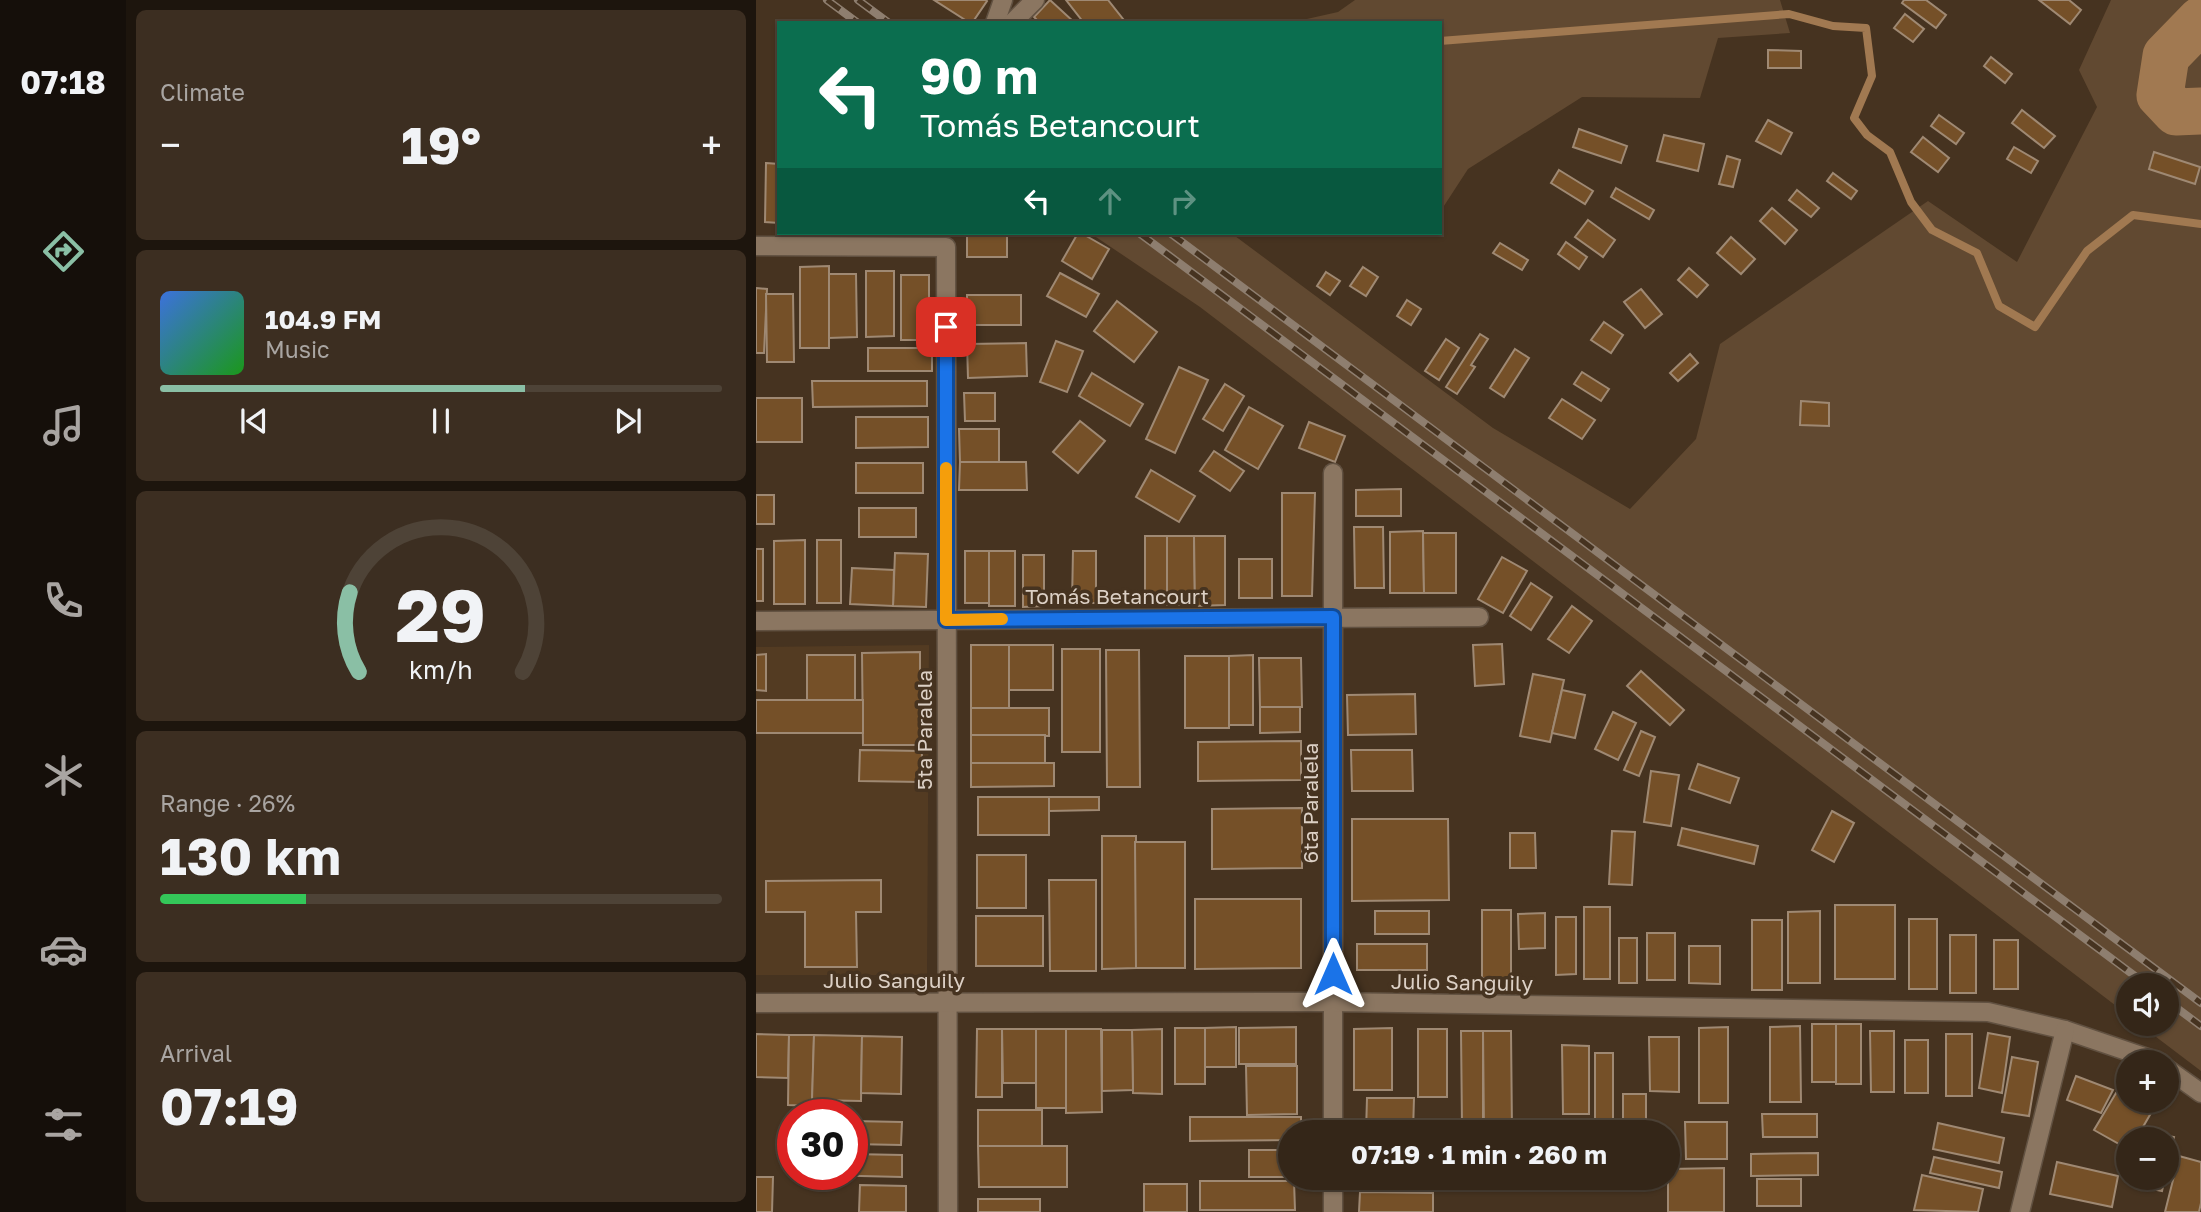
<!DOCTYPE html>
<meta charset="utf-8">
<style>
body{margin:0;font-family:"Golos Text",sans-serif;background:#3c2e21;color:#f1f3f6;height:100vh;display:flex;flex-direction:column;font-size:26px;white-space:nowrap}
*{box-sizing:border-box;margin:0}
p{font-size:23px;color:#a9a5a2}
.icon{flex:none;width:38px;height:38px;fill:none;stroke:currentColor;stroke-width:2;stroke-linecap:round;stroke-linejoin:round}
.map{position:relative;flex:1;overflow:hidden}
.drawer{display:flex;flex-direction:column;gap:10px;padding:10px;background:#1d150d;width:630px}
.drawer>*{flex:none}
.hud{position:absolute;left:21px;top:21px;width:665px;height:214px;border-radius:0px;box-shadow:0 2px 5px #0004,0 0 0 2px #4e4337;background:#0b6e4f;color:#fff;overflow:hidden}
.controls{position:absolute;left:1360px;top:973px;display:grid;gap:14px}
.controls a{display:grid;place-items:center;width:63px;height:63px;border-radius:50%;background:#342618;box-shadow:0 2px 5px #0004,0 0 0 2px #4e4337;font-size:35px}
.speed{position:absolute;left:21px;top:1099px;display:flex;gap:14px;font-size:35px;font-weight:700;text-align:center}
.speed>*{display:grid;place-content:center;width:91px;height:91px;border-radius:50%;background:#342618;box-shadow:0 2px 5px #0004,0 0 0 2px #4e4337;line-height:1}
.speed .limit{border:10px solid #d22;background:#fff;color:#111}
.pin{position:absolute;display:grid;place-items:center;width:60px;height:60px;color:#fff;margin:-30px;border-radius:14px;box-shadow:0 4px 10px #0006}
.me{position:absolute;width:77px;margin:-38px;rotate:0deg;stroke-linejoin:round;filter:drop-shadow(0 0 5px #0008)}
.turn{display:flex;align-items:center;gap:24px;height:147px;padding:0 28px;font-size:32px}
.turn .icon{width:91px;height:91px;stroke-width:2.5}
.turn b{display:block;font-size:49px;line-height:60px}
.lanes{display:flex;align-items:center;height:66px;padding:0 28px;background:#0003;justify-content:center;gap:35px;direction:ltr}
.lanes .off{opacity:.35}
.big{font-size:52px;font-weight:700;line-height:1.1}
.drawer .card{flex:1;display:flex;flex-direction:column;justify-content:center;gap:10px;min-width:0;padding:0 24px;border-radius:10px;background:#3c2e21}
.drawer .dial{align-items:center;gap:0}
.dial svg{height:182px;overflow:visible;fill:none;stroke:#4e4337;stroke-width:7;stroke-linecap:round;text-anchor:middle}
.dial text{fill:#f1f3f6;stroke:none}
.song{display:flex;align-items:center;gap:21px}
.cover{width:84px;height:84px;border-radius:10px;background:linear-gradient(135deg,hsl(220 70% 55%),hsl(120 70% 35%))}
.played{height:7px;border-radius:4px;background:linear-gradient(90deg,#8abfa5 65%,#4e4337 65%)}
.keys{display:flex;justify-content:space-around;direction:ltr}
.heat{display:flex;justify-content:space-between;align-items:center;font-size:38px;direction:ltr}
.charge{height:10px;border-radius:5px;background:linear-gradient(90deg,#34c759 26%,#4e4337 0)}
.trip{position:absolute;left:522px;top:1120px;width:402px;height:70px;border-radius:35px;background:#342618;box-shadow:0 2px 5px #0004,0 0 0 2px #4e4337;font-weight:700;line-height:70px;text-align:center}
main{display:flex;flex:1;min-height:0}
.tabs{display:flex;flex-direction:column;width:126px;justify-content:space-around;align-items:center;background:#150f0a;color:#a9a5a2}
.tabs .icon{width:49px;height:49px}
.tabs .selected{color:#8abfa5}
.tabs b{font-size:32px;color:#f1f3f6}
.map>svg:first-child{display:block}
.built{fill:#533b22}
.green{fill:#614931}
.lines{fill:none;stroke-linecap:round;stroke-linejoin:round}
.stream{stroke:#a17951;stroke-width:8}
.river{stroke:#a17951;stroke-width:47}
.building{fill:#755028;stroke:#9f8973;stroke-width:2}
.minor-casing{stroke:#615141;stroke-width:21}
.minor{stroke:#8b7661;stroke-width:18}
.rail-casing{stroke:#8e7e6f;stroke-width:8}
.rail{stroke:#463320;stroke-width:5;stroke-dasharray:16;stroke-linecap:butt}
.route-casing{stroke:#114b97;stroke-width:18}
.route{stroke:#1a73e8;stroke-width:12}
.slow{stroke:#f59e0b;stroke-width:12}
.labels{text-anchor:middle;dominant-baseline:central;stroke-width:7;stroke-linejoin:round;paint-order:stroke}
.street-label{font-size:21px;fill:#dcd0c5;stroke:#463320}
</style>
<main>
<nav class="tabs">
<b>07:18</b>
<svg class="icon selected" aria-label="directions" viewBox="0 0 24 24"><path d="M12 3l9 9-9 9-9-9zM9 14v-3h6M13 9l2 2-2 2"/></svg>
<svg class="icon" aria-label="music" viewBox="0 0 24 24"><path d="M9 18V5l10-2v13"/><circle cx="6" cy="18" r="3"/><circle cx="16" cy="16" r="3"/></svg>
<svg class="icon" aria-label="phone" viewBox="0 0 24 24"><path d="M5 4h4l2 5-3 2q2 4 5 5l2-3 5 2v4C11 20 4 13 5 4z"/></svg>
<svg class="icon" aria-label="climate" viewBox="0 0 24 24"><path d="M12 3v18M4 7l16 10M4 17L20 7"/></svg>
<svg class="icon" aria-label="car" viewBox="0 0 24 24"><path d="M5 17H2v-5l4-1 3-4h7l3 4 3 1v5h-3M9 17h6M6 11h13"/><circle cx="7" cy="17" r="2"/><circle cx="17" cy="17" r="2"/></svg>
<svg class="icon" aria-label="filters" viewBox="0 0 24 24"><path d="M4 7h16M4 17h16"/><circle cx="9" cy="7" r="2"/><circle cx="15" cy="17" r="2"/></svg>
</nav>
<section class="drawer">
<div class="card"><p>Climate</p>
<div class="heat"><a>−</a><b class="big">19°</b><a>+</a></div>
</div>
<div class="card">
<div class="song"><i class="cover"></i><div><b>104.9 FM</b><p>Music</p></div></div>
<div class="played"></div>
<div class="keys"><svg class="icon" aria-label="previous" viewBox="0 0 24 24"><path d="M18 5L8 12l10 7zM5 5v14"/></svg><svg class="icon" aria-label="pause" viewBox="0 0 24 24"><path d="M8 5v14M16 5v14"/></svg><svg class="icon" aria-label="next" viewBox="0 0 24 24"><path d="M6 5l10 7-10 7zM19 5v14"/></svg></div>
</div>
<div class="card dial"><svg viewBox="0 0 100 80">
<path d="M14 69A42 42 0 1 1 86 69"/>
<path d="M14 69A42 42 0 0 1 10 34" stroke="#8abfa5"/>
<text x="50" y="56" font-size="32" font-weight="700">29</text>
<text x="50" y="72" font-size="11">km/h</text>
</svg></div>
<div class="card"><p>Range · 26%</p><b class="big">130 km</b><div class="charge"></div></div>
<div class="card"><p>Arrival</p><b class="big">07:19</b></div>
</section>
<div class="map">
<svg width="1445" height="1212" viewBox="0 0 1445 1212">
<rect width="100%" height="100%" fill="#463320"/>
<polygon class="built" points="173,645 171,975 0,975 0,647"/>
<g class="green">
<polygon points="599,0 1024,0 1034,33 962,38 944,98 826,97 712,169 684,212 684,23 533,23 582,12"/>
<polygon points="1355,0 1445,0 1445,1071 1383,1024 1410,1024 1410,985 1372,985 1372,1015 444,307 334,233 475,233 737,428 874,509 940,439 964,344 1172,201 1261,262 1341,107 1323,70"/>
</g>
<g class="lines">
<polyline class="stream" points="684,41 1033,14 1077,26 1110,28 1116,76 1098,118 1111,135 1134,152 1155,202 1176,230 1221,253 1243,306 1279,327 1331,251 1377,215 1445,224"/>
<polyline class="river" points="1445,20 1410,56 1404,95 1420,112 1445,111"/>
</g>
<g class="building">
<polygon points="178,0 230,0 231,1 216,23 214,23"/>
<polygon points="294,0 319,23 284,23 278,17"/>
<polygon points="310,0 352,0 367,19 363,23 328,23"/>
<polygon points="1148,0 1170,0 1190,15 1180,28 1146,3"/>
<polygon points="1283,0 1313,0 1325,10 1314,24"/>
<polygon points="1149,14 1168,29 1157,42 1138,28"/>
<polygon points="1012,50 1045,51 1045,68 1012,68"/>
<polygon points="1235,57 1256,74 1249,83 1228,66"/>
<polygon points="1266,110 1299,136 1288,148 1256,123"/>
<polygon points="1183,115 1208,133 1200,144 1175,126"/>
<polygon points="1012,120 1036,133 1025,154 1000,141"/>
<polygon points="823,129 871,146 865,163 817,147"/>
<polygon points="908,135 948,144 942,171 901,161"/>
<polygon points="1167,137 1193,158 1182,172 1155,152"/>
<polygon points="1258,147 1282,161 1275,173 1251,159"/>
<polygon points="1398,152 1444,167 1439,184 1393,169"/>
<polygon points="971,156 984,160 977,187 963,184"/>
<polygon points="10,163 23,164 23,223 9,222"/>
<polygon points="803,170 837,191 829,204 795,183"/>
<polygon points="1077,173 1101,191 1095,199 1071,181"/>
<polygon points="860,188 898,210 893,219 855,197"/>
<polygon points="1041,190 1063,208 1055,217 1033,200"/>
<polygon points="1016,208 1041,230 1029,244 1004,221"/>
<polygon points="832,220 859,240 847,257 819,237"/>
<rect x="211" y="233" width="40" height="24"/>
<polygon points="322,233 325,233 353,249 336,279 306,261"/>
<polygon points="975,237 999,259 985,274 961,253"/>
<polygon points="810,242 831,257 823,269 802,254"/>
<polygon points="744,243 772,260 766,270 737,253"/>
<polygon points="73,266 73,348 44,348 44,267"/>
<polygon points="607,267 622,277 610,296 594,286"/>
<polygon points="933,268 952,285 941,297 922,280"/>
<polygon points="110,271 138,271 138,336 110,337"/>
<polygon points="570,272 584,281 574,295 561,286"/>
<polygon points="304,273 343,294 330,317 291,296"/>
<polygon points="73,274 100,274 101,337 73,338"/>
<rect x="145" y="275" width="28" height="65"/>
<polygon points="0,288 11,289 8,353 0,353"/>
<polygon points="885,289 906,314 889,328 868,302"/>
<polygon points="10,294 37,294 38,362 11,362"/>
<rect x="211" y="295" width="54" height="30"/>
<polygon points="651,300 665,309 655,325 641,316"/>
<polygon points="361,301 401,332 378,362 338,331"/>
<polygon points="848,322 867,335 855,353 835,340"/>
<polygon points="724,334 732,339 715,365 719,367 701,394 690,387"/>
<polygon points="690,339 703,348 683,380 669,371"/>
<polygon points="300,341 327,351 311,392 284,382"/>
<polygon points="270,343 271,376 212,378 211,344"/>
<rect x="112" y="348" width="64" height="23"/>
<polygon points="759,349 773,358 748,397 734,388"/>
<polygon points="934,354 942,363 922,381 914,373"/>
<polygon points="423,367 452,380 419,453 390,439"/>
<polygon points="826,372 853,389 845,401 818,384"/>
<polygon points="336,373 387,404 374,426 323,396"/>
<polygon points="56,381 171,381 171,406 57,407"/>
<polygon points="469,384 488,396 467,431 447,419"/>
<polygon points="208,393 239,393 239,421 209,421"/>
<rect x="0" y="398" width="46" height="44"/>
<polygon points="806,399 839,420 826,439 793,418"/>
<polygon points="1045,401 1073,403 1073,426 1044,425"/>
<polygon points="493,407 527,426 502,469 469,450"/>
<polygon points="100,417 172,417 172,447 100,448"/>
<polygon points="324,421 349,441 322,473 297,452"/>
<polygon points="553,422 589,436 579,462 543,448"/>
<polygon points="203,429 243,429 243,462 204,462"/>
<polygon points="458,451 488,471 474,491 444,471"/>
<polygon points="204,462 270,462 271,490 203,490"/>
<rect x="100" y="463" width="67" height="30"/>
<polygon points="395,470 439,496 423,522 380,497"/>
<polygon points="645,489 645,516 600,516 600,490"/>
<polygon points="526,493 559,493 556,596 526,596"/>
<rect x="0" y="495" width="18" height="29"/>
<rect x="103" y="508" width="57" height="29"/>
<polygon points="598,527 627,527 628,588 599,588"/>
<polygon points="667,531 668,593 634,593 634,532"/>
<polygon points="667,533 700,533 700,593 668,593"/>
<rect x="389" y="536" width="22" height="63"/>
<polygon points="411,536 438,536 439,604 411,605"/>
<polygon points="438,536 469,536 469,605 439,606"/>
<polygon points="49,540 49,604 18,604 18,541"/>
<rect x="61" y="540" width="24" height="63"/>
<rect x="0" y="549" width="7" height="52"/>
<rect x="209" y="551" width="24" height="52"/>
<rect x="233" y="551" width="26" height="55"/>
<polygon points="317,551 340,551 340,603 316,603"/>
<polygon points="139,553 172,554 170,607 137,606"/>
<polygon points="267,555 288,555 288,606 267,607"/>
<polygon points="746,557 771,571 747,613 722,599"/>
<rect x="483" y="559" width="33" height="39"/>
<polygon points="96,568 138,570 137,606 94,604"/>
<polygon points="775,583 796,597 775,630 754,616"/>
<polygon points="816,606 836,621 813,653 792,639"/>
<polygon points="746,644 748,684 719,686 717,645"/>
<rect x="215" y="645" width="38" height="63"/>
<rect x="253" y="645" width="44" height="45"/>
<rect x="306" y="649" width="38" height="103"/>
<polygon points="350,650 383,650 384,787 351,787"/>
<polygon points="164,652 164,745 107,745 106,653"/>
<polygon points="10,654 10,691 0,690 0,655"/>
<rect x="51" y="655" width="48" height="45"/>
<polygon points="497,655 497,725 473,725 473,656"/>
<rect x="429" y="656" width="44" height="72"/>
<polygon points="503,658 545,658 546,707 504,707"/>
<polygon points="885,671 928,710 914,725 871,686"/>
<polygon points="777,674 808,680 794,742 764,736"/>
<polygon points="806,690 829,695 819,738 796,733"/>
<polygon points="659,694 660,734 592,735 591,695"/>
<rect x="0" y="700" width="107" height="33"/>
<polygon points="504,707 544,707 544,732 504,733"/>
<polygon points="215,708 293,708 293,736 215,735"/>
<polygon points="857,712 880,723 862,760 839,749"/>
<polygon points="885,731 899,737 883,776 868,770"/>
<rect x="215" y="735" width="74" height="28"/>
<polygon points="545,741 545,780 442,781 442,742"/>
<polygon points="104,750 166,751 165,782 103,781"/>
<polygon points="595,750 656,750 657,791 596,791"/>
<polygon points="215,763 298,763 298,786 215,787"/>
<polygon points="942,764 983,778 974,803 933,789"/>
<polygon points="895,771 923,775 915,826 888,822"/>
<rect x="222" y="797" width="71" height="38"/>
<polygon points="293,797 343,797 343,810 293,811"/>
<polygon points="546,808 546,868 456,869 456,809"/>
<polygon points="1076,811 1098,823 1078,862 1056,850"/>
<polygon points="596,819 692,819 693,900 596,901"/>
<polygon points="926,828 1002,846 998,864 922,845"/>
<polygon points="856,831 879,832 876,885 853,884"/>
<polygon points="754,833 779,833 780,868 754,868"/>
<polygon points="346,836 380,836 380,968 346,969"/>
<polygon points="379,842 429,842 429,968 380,968"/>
<rect x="221" y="855" width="49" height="53"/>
<polygon points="125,880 125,912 100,912 101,967 49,967 49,912 10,912 10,881"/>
<polygon points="293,880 340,880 340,971 294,971"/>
<polygon points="439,899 545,899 545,968 439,969"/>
<rect x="1079" y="905" width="60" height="74"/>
<rect x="828" y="907" width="26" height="72"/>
<rect x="726" y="910" width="29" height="68"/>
<rect x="619" y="911" width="54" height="23"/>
<polygon points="1064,911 1064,983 1032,983 1032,912"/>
<polygon points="789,913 789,948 763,949 762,914"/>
<rect x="220" y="916" width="67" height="50"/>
<polygon points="800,917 820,917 820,974 800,975"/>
<rect x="1153" y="919" width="28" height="70"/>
<rect x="996" y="920" width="30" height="70"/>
<rect x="891" y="933" width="28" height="47"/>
<rect x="1194" y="935" width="26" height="58"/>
<rect x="863" y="938" width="18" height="45"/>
<rect x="1238" y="940" width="24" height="49"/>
<rect x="601" y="944" width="70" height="26"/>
<polygon points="933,946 964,946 964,984 933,983"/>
<rect x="1056" y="1024" width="24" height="58"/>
<rect x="1080" y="1024" width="25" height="60"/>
<polygon points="1044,1026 1045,1102 1014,1102 1014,1027"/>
<polygon points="480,1027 480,1067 449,1067 449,1028"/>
<polygon points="540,1027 540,1064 483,1064 483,1028"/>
<polygon points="972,1027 972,1103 943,1103 943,1028"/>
<rect x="419" y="1028" width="30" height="56"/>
<polygon points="636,1028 636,1090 598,1090 598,1029"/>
<polygon points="221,1029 246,1029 246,1097 220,1097"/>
<polygon points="246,1029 280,1029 280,1083 247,1083"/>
<polygon points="280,1029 310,1029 311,1108 280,1108"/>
<polygon points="310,1029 345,1029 346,1112 310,1113"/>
<polygon points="406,1029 406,1094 377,1093 376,1030"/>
<rect x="662" y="1029" width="29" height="68"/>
<polygon points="346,1030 376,1030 377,1090 346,1091"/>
<polygon points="705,1031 727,1031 727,1126 706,1126"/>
<polygon points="727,1031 755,1031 756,1132 728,1132"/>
<polygon points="1114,1031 1138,1031 1138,1092 1115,1092"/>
<polygon points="1232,1033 1254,1037 1246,1093 1223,1088"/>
<polygon points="0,1034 33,1035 32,1078 0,1077"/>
<rect x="1190" y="1034" width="26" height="62"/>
<polygon points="33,1035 58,1035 56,1106 32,1105"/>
<polygon points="58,1035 106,1036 105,1101 56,1100"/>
<polygon points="106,1036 146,1037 145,1094 105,1093"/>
<polygon points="893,1037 923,1037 923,1092 894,1091"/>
<rect x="1149" y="1040" width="23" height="53"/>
<polygon points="806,1045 833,1046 833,1114 807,1114"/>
<rect x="839" y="1053" width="18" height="79"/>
<polygon points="1256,1057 1282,1062 1273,1116 1246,1112"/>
<polygon points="490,1066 541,1066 541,1114 491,1115"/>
<polygon points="1320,1076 1357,1090 1345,1113 1311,1100"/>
<polygon points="1360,1093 1395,1113 1380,1139 1372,1139 1372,1149 1338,1130"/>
<rect x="867" y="1094" width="23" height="38"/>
<polygon points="611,1098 658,1098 657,1132 610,1132"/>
<rect x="222" y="1110" width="64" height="36"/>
<polygon points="1006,1114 1061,1114 1061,1137 1007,1137"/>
<polygon points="434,1117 545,1117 545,1132 534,1132 534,1140 434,1141"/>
<polygon points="96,1121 146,1122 145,1145 96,1144"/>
<polygon points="929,1122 971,1122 971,1159 930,1159"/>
<polygon points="1182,1123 1248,1138 1243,1163 1177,1149"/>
<polygon points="1397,1133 1418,1137 1410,1171 1410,1139 1396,1139"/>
<polygon points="222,1146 311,1146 311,1187 223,1187"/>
<rect x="493" y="1150" width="41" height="27"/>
<polygon points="1062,1153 1062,1175 995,1176 995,1154"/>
<polygon points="96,1154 146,1155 146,1177 62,1175 96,1174"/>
<polygon points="1423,1156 1445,1162 1445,1203 1443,1212 1409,1212"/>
<polygon points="1178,1157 1246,1172 1243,1188 1174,1173"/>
<polygon points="1301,1162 1362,1176 1356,1207 1294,1194"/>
<polygon points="968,1168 968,1212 912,1212 912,1169"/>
<polygon points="1166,1175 1227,1189 1222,1212 1158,1210"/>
<polygon points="0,1177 17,1177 16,1212 0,1212"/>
<polygon points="1388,1178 1409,1178 1406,1191 1386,1187"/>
<rect x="1001" y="1179" width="44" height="27"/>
<polygon points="444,1181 538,1181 539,1210 444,1210"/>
<rect x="388" y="1184" width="43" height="28"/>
<polygon points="104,1185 150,1186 150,1212 103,1212"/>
<polygon points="604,1192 677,1193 677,1212 603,1212"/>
<rect x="222" y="1199" width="62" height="13"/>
</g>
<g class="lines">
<defs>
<g id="minor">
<polyline points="239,23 247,0"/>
<polyline points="256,23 279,0"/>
<polyline points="0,246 190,247 192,1212"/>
<polyline points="577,473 577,1132"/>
<polyline points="0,621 723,617"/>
<polyline points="0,1003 577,1002 1232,1012 1309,1030 1403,1062"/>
<polyline points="1410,1068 1445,1093"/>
<polyline points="577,1178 577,1212"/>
<polyline points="1264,1212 1309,1030"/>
</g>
</defs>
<use href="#minor" class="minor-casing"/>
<use href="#minor" class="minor"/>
<defs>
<g id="rail">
<polyline points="71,0 102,23"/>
<polyline points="102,0 133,23"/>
<polyline points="383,233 1391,985"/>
<polyline points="414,233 1445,1003"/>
<polyline points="1410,1000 1445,1026"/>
</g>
</defs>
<use href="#rail" class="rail-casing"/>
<use href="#rail" class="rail"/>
</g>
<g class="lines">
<defs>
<polyline id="route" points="190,327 190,620 577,617 577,974"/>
</defs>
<use href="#route" class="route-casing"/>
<use href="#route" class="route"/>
<polyline class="slow" points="190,468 190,620 246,619"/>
</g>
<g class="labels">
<g class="street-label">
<text x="361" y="596">Tomás Betancourt</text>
<text transform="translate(168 730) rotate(-90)">5ta Paralela</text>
<text transform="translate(554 803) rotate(-90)">6ta Paralela</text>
<text x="138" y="980">Julio Sanguily</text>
<text transform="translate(706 982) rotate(1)">Julio Sanguily</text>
</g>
</g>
</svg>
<div class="controls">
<a><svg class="icon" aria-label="sound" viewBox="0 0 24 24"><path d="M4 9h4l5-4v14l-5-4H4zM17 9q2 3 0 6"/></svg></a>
<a>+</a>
<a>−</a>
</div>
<div class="speed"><div class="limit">30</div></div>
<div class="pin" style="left:190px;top:327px;background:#d93025"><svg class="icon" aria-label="arrive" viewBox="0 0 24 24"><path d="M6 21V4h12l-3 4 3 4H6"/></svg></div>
<svg class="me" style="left:577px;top:974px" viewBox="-20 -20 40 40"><path d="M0-17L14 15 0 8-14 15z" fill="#1a73e8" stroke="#fff" stroke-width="4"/></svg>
<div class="trip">07:19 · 1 min · 260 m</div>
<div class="hud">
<div class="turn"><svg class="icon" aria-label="left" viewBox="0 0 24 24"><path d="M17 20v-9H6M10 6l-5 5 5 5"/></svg><div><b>90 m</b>Tomás Betancourt</div></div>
<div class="lanes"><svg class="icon" aria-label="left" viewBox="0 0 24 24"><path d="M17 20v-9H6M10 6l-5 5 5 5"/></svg><svg class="icon off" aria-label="ahead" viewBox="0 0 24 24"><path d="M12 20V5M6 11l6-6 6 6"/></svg><svg class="icon off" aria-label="right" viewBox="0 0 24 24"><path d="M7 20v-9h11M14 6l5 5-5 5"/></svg></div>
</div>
</div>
</main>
